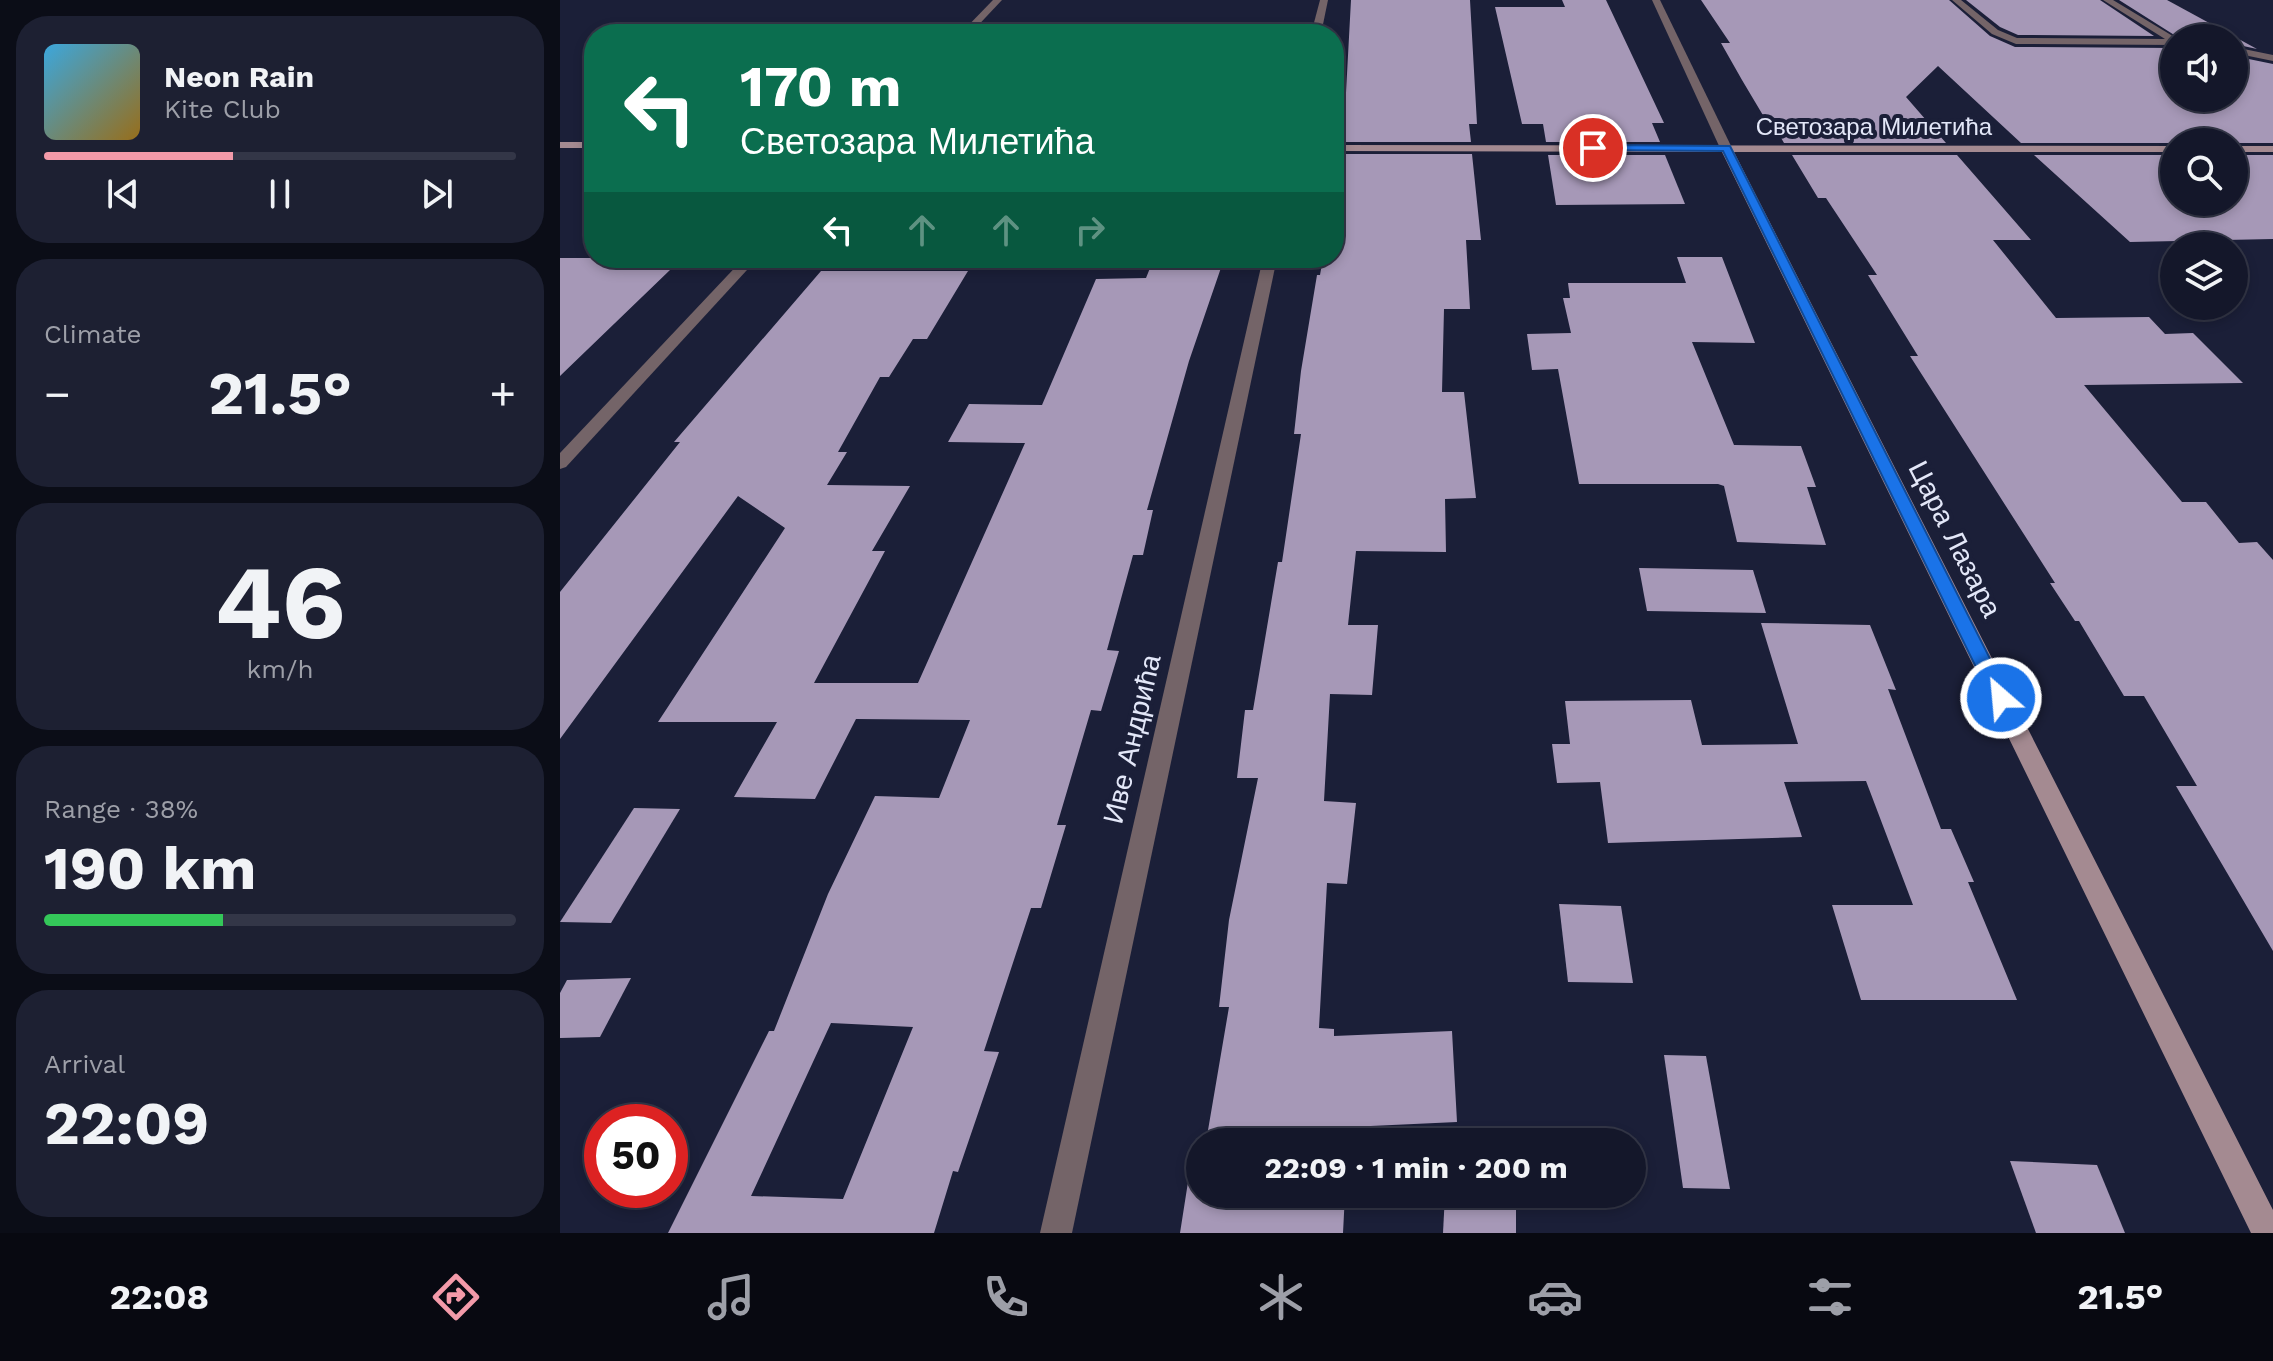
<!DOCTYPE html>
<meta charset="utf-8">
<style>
body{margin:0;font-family:"Work Sans",sans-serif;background:#1d2032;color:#f1f3f6;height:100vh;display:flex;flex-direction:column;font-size:30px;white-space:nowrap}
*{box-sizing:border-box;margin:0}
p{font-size:26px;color:#9d9fa8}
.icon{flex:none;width:44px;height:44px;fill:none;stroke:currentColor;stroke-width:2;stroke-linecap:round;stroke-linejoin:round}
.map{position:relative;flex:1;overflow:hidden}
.panel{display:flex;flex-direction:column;gap:16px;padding:16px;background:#0b0d17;width:560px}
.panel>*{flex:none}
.top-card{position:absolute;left:24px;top:24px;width:760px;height:244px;border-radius:32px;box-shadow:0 4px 12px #0003,0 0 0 2px #333647;background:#0b6e4f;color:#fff;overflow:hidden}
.buttons{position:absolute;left:1600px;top:24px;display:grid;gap:16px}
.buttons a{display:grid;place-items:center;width:88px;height:88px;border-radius:50%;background:#14172a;box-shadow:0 4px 12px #0003,0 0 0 2px #333647;font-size:40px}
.speed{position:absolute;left:24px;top:1104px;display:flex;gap:16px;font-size:40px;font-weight:700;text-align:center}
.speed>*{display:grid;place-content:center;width:104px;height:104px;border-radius:50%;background:#14172a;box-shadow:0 4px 12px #0003,0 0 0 2px #333647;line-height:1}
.speed .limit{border:12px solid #d22;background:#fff;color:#111}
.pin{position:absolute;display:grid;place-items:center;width:68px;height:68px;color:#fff;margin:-34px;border:4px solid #fff;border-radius:50%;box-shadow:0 2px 8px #0007}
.me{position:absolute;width:88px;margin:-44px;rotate:333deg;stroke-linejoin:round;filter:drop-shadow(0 0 6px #0008)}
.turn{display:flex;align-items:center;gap:28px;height:168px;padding:0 24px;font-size:36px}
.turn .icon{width:104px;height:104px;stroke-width:2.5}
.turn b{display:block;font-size:56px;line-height:68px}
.lanes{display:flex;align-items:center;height:76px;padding:0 24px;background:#0003;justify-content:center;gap:40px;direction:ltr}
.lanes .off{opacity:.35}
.big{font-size:60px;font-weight:700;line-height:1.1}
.panel .card{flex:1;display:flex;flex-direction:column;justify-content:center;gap:12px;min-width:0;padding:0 28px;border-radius:32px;background:#1d2032}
.panel .dial{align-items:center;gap:0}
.dial b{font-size:104px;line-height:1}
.song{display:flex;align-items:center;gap:24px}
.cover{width:96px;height:96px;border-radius:12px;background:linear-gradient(135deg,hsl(200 70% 55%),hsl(40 70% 35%))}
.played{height:8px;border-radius:4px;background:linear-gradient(90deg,#f39aa9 40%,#333647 40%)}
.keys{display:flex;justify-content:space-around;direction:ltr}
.heat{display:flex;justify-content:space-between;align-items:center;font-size:44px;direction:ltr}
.charge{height:12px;border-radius:6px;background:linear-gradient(90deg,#34c759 38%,#333647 0)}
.trip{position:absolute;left:626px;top:1128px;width:460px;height:80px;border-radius:40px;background:#14172a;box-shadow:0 4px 12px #0003,0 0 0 2px #333647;font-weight:700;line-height:80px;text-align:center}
.tabs{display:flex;height:128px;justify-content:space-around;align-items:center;background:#080911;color:#9d9fa8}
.tabs .icon{width:56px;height:56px}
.tabs .selected{color:#f39aa9}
.tabs b{font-size:36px;color:#f1f3f6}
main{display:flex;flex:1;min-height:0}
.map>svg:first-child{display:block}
.building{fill:#a698b7;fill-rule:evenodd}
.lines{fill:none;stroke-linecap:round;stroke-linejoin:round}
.minor{fill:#746468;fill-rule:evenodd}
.tertiary{fill:#746468;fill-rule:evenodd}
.secondary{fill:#a48a91;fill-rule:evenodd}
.route{fill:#1a73e8;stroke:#114b97;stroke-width:2}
.labels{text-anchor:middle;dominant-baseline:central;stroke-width:8;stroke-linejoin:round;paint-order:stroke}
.far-street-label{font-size:24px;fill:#e3e7f8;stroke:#1b1f38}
.street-label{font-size:28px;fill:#e3e7f8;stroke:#1b1f38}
</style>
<main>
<section class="panel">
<div class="card">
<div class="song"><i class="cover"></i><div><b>Neon Rain</b><p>Kite Club</p></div></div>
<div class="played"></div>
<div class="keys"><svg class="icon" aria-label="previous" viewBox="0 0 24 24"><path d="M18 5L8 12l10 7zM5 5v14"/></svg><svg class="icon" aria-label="pause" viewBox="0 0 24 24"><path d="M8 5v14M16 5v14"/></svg><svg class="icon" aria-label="next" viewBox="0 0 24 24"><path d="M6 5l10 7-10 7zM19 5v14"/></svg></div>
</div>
<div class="card"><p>Climate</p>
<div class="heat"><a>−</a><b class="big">21.5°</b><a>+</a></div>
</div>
<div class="card dial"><b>46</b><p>km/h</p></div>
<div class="card"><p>Range · 38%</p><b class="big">190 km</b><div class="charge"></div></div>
<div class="card"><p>Arrival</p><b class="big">22:09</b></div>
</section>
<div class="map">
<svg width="1713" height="1233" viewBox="0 0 1713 1233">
<rect width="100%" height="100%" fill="#1b1f38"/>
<g class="building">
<polygon points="791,0 910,0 917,124 909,124 911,142 774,142 774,111 785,111"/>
<polygon points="1002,0 1046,0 1104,123 1092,123 1100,142 986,142 983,124 962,124 935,7 1005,7"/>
<polygon points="1141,0 1389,0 1430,36 1455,47 1614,48 1614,98 1674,98 1674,56 1713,64 1713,143 1461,143 1378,66 1346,97 1386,143 1224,143 1212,122 1207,122 1182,80 1161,43 1170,43"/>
<polygon points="1406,0 1540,0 1594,36 1458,35 1440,27"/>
<polygon points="1559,0 1607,0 1697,49 1674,44 1674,38 1619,38"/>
<polygon points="774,154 912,154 921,240 906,240 910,309 884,309 882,392 904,392 916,498 885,499 886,552 796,551 788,625 818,625 812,695 770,694 764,801 796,803 787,884 767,883 759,1028 774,1029 774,1036 892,1031 897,1122 789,1127 788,1142 646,1142 669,1007 659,1007 669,920 698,778 677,778 685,710 693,710 718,562 722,562 741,434 734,434 741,371 757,275 760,275 763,258 774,258"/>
<polygon points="988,155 1105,155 1125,204 996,205"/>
<polygon points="1232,155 1397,155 1471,240 1433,240 1496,318 1589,317 1605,334 1633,333 1683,383 1524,385 1622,502 1646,502 1679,543 1697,542 1713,560 1713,951 1616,786 1637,786 1584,696 1564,696 1519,621 1515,621 1490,583 1495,583 1350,356 1358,356 1308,275 1317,275 1266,198 1258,198"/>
<polygon points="1474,155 1614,155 1614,202 1674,202 1674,155 1713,155 1713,239 1570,242"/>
<polygon points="1117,257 1162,257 1195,343 1132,342 1174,445 1241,446 1256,487 1247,487 1266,545 1177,542 1164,486 1158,484 1019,484 998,369 972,370 967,334 1011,333 1003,298 1010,298 1008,283 1126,283"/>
<polygon points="0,258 116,258 103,270 110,270 0,376"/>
<path d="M594,258L664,259L629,361L587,510H593L583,555H573L547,650L559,651L541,711L531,710L497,825H506L481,908H471L424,1051L439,1052L398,1172L393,1171L374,1233H108L209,1031H214L268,894L315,796L379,798L410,720L296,719L255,799L174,797L217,722H98L225,528L178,496L0,739V592L120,442H114L261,271H408L367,339H353L329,377H320L278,452H287L267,485L350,486L312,551H325L254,683H358L465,443L388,442L409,404L482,405L536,279L586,278ZM271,1023L353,1027L283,1199L191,1196Z"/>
<polygon points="1079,568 1193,570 1206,613 1087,611"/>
<polygon points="1201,623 1310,625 1336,690 1328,689 1381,829 1391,829 1414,882 1408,882 1457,1000 1301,1000 1272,905 1353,905 1306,781 1224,782 1242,837 1048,843 1040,782 997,783 992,744 1010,744 1005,701 1131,700 1142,745 1238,744"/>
<polygon points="74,808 120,809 51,923 0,922"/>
<polygon points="999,904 1061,906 1073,983 1008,982"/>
<polygon points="71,978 40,1037 0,1038 0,993 7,980"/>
<polygon points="1104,1055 1146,1056 1170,1189 1123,1188"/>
<polygon points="1450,1161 1537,1165 1565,1233 1476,1233"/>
<polygon points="640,1177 640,1194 785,1194 783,1233 620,1233 628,1182 639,1182"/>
<polygon points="885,1194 956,1194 956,1233 883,1233"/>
</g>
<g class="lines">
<g class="minor">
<polygon points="433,0 442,0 410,34 400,34"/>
<polygon points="760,0 768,0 761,34 751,34"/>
<polygon points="1392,0 1401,0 1438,30 1457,38 1605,39 1543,0 1553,0 1616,38 1614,45 1456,44 1432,34"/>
<polygon points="1674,47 1713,55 1713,61 1674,53"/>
<polygon points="184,258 198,258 6,467 0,469 0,453"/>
<polygon points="703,258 717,258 512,1233 480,1233"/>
</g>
<polygon class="tertiary" points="1092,0 1100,0 1172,148 1170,150 1160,148"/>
<g class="secondary">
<rect x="0" y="142" width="34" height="6"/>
<polygon points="774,145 1614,146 1614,152 1174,152 1713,1210 1713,1233 1691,1233 1162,152 774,151"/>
<rect x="1674" y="146" width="39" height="6"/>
</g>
</g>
<polygon class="route" points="1033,145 1170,146 1450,698 1448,704 1434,704 1163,151 1029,150 1028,148"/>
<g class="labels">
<g class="far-street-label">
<text x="1314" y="127">Светозара Милетића</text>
</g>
<g class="street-label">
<text transform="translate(1395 539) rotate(63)">Цара Лазара</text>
<text transform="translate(572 739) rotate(-77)">Иве Андрића</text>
</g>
</g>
</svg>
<div class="buttons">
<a><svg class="icon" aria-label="sound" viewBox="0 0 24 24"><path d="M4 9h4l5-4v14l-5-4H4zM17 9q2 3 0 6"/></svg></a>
<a><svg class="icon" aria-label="search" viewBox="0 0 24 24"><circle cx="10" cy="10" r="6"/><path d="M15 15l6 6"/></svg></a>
<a><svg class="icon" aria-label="layers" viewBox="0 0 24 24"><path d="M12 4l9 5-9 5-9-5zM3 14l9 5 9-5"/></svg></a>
</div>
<div class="speed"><div class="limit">50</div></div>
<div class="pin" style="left:1033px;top:148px;background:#d93025"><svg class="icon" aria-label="arrive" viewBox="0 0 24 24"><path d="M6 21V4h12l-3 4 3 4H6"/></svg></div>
<svg class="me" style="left:1441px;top:698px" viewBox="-20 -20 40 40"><circle r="17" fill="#1a73e8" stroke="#fff" stroke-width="3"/><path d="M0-11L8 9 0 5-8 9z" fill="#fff"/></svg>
<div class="trip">22:09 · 1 min · 200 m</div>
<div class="top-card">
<div class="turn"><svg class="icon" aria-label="left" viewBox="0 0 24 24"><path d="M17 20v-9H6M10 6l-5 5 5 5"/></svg><div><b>170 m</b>Светозара Милетића</div></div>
<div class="lanes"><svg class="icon" aria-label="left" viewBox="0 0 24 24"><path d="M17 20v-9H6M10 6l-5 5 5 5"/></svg><svg class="icon off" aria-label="ahead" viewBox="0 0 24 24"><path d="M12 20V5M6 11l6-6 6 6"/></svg><svg class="icon off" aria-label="ahead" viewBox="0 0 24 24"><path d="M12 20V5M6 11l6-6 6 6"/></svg><svg class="icon off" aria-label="right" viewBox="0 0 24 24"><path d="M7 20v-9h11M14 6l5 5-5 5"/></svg></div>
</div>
</div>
</main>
<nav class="tabs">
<b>22:08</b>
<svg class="icon selected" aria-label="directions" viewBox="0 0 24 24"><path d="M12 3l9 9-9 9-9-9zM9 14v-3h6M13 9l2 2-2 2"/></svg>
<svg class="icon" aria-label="music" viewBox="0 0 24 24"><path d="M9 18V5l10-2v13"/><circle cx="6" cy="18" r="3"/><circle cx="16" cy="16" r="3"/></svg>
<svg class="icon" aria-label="phone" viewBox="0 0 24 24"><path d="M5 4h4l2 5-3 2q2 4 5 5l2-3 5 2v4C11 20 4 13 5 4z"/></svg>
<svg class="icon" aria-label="climate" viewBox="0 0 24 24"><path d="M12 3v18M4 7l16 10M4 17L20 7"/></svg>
<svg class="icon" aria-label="car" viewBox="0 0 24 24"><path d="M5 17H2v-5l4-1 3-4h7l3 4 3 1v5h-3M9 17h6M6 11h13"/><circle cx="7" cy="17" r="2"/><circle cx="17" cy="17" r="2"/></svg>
<svg class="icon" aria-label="filters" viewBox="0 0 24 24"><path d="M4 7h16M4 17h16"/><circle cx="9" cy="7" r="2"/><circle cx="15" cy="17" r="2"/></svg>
<b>21.5°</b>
</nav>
